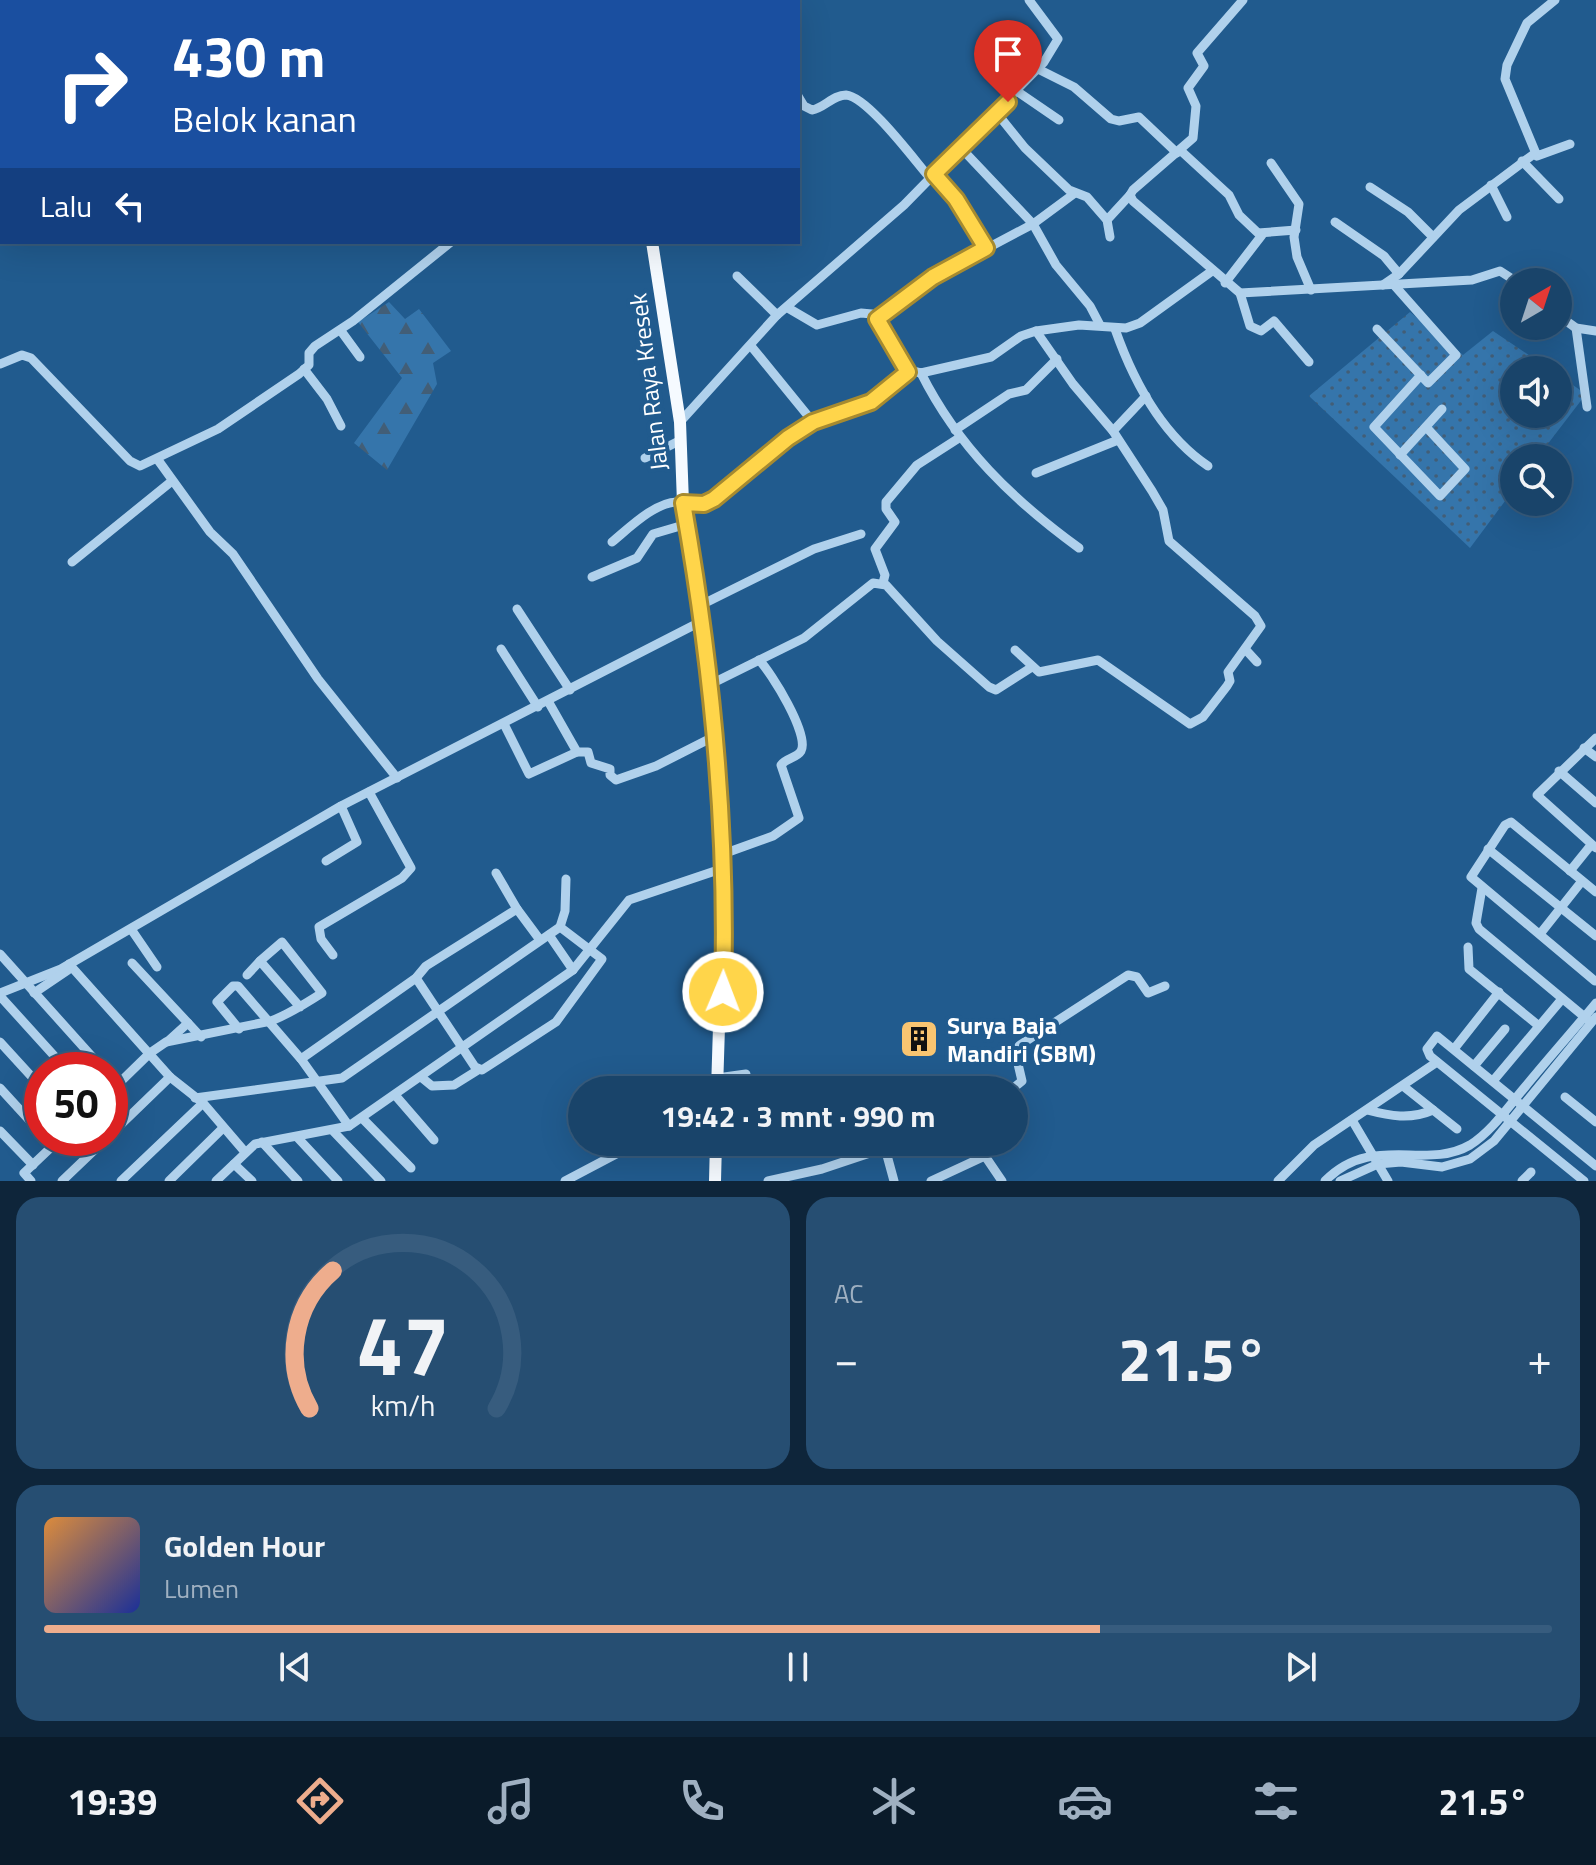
<!DOCTYPE html>
<html lang="id">
<meta charset="utf-8">
<style>
body{margin:0;font-family:"Titillium Web",sans-serif;background:#264e72;color:#f1f3f6;height:100vh;display:flex;flex-direction:column;font-size:30px;white-space:nowrap}
*{box-sizing:border-box;margin:0}
p{font-size:26px;color:#9fb0c1}
.icon{flex:none;width:44px;height:44px;fill:none;stroke:currentColor;stroke-width:2;stroke-linecap:round;stroke-linejoin:round}
.map{position:relative;height:1181px;overflow:hidden}
.drawer{display:flex;flex-direction:column;gap:16px;padding:16px;background:#0e253a;flex:1}
.drawer>*{flex:none}
.banner{position:absolute;left:0px;top:0px;width:800px;height:244px;box-shadow:0 8px 32px #0002,0 0 0 2px #375c7e;background:#1a4fa0;color:#fff;overflow:hidden}
.needle{width:52px;rotate:39deg}
.buttons{position:absolute;left:1500px;top:268px;display:grid;gap:16px}
.buttons a{display:grid;place-items:center;width:72px;height:72px;border-radius:50%;background:#19446a;box-shadow:0 8px 32px #0002,0 0 0 2px #375c7e;font-size:40px}
.speed{position:absolute;left:24px;top:1052px;display:flex;gap:16px;font-size:40px;font-weight:700;text-align:center}
.speed>*{display:grid;place-content:center;width:104px;height:104px;border-radius:50%;background:#19446a;box-shadow:0 8px 32px #0002,0 0 0 2px #375c7e;line-height:1}
.speed .limit{border:12px solid #d22;background:#fff;color:#111}
.pin{position:absolute;display:grid;place-items:center;width:68px;height:68px;color:#fff;margin:-82px -34px;border-radius:50% 50% 50% 0;rotate:-45deg;box-shadow:0 0 8px #0007}
.pin .icon{rotate:45deg}
.me{position:absolute;width:88px;margin:-44px;rotate:1deg;stroke-linejoin:round;filter:drop-shadow(0 0 6px #0008)}
.turn{display:flex;align-items:center;gap:28px;height:168px;padding:0 40px;font-size:36px}
.turn .icon{width:104px;height:104px;stroke-width:2.5}
.turn b{display:block;font-size:56px;line-height:68px}
.then{display:flex;align-items:center;height:76px;padding:0 40px;background:#0003;gap:16px;font-size:30px}
.big{font-size:60px;font-weight:700;line-height:1.1}
.drawer .widget{flex:1;display:flex;flex-direction:column;justify-content:center;gap:12px;min-width:0;padding:0 28px;border-radius:24px;background:#264e72}
.drawer .dial{align-items:center;gap:0}
.dial svg{height:208px;overflow:visible;fill:none;stroke:#375c7e;stroke-width:7;stroke-linecap:round;text-anchor:middle}
.dial text{fill:#f1f3f6;stroke:none}
.song{display:flex;align-items:center;gap:24px}
.cover{width:96px;height:96px;border-radius:12px;background:linear-gradient(135deg,hsl(30 70% 55%),hsl(230 70% 35%))}
.played{height:8px;border-radius:4px;background:linear-gradient(90deg,#eead8d 70%,#375c7e 70%)}
.keys{display:flex;justify-content:space-around;direction:ltr}
.heat{display:flex;justify-content:space-between;align-items:center;font-size:44px;direction:ltr}
.drawer .tiles{flex:1;display:grid;gap:16px;grid-template-columns:1fr 1fr}
.widget:last-child{grid-column:span 2}
.trip{position:absolute;left:568px;top:1076px;width:460px;height:80px;border-radius:40px;background:#19446a;box-shadow:0 8px 32px #0002,0 0 0 2px #375c7e;font-weight:700;line-height:80px;text-align:center}
.tabs{display:flex;height:128px;justify-content:space-around;align-items:center;background:#0a1b2a;color:#9fb0c1}
.tabs .icon{width:56px;height:56px}
.tabs .on{color:#eead8d}
.tabs b{font-size:36px;color:#f1f3f6}
.map>svg:first-child{display:block}
.grass{fill:url(#grass-dots)}
.forest{fill:url(#forest-firs)}
.lines{fill:none;stroke-linecap:round;stroke-linejoin:round}
.minor{stroke:#b0d1ec;stroke-width:9}
.major{stroke:#f5faff;stroke-width:12}
.route-casing{stroke:#a68a30;stroke-width:20}
.route{stroke:#ffd54a;stroke-width:14}
.labels{text-anchor:middle;dominant-baseline:central;stroke-width:8;stroke-linejoin:round;paint-order:stroke}
.street-label{font-size:24px;fill:#fff;stroke:#215b8e}
.poi-label{font-size:24px;font-weight:bold;fill:#fff;stroke:#215b8e;text-anchor:start}
</style>
<div class="map">
<svg width="1596" height="1181" viewBox="0 0 1596 1181">
<defs>
<pattern id="grass-dots" width="8" height="8" patternUnits="userSpaceOnUse" patternTransform="scale(2)"><rect width="8" height="8" fill="#3575ab"/><path d="M2 2h.1M6 6h.1" fill="none" stroke="#425e77" stroke-width="1.8" stroke-linecap="round"/></pattern>
<pattern id="forest-firs" width="22" height="20" patternUnits="userSpaceOnUse" patternTransform="scale(2)"><rect width="22" height="20" fill="#3575ab"/><path d="M5 1l3.5 6h-7zM16 11l3.5 6h-7z" fill="#425e77"/></pattern>
</defs>
<rect width="100%" height="100%" fill="#215b8e"/>
<polygon class="grass" points="1410,312 1463,355 1493,331 1551,370 1514,370 1514,414 1558,414 1558,375 1586,394 1537,458 1514,458 1514,489 1470,548 1309,396"/>
<polygon class="forest" points="389,302 405,319 419,309 451,351 433,363 437,384 387,470 354,443 402,378 358,322"/>
<g class="lines">
<g class="minor">
<polyline points="669,0 670,2"/>
<polyline points="716,0 718,2"/>
<polyline points="1243,0 1197,53 1204,66 1188,88 1196,106 1193,138 1133,190 1130,195 1133,201 1240,293 1472,280 1500,271 1517,282"/>
<polyline points="1555,0 1527,23 1507,65 1505,79 1537,156 1570,144"/>
<polyline points="1038,69 1074,87 1111,119 1119,121 1139,117 1177,153"/>
<polyline points="1018,92 1059,120"/>
<path d="M798,96L804,106L812,110C824,108 833,95 846,95C868,97 915,161 930,178"/>
<polyline points="996,112 1025,148 1069,190 1087,197 1107,220 1110,237"/>
<polyline points="960,147 1033,224 1056,265 1090,306 1100,325"/>
<polyline points="1180,150 1229,195 1239,215 1258,233 1296,230"/>
<polyline points="1522,161 1559,199"/>
<polyline points="1271,163 1299,204 1294,237 1297,257 1311,290"/>
<polyline points="934,174 956,199 986,248"/>
<polyline points="1491,185 1507,217"/>
<polyline points="1370,187 1408,212 1433,237"/>
<polyline points="1107,220 1130,195"/>
<polyline points="1335,222 1384,256 1399,274"/>
<polyline points="737,276 777,315"/>
<polyline points="1225,283 1262,235"/>
<polyline points="1383,285 1399,274 1459,210 1534,154"/>
<polyline points="1240,293 1250,326 1261,331 1274,321 1309,362"/>
<polyline points="788,308 817,325 861,313 872,314 904,369 921,373 991,357 1021,336 1036,331 1079,325 1126,328 1140,323 1212,271"/>
<polyline points="1558,315 1576,328 1596,331"/>
<polyline points="877,319 933,277 1033,224 1075,193"/>
<polyline points="1576,328 1587,407"/>
<path d="M1115,329C1133,380 1162,435 1208,466"/>
<polyline points="1377,329 1428,383 1456,355 1394,285"/>
<polyline points="341,331 360,357"/>
<polyline points="751,346 813,422"/>
<polyline points="0,364 22,355 31,358 130,461 140,466 218,429 299,374 309,365 309,353 315,346 353,321 451,242"/>
<polyline points="304,369 327,399 341,426"/>
<path d="M921,373C958,447 1013,500 1079,548"/>
<polyline points="1421,375 1374,427 1440,496 1465,469 1426,427"/>
<polyline points="680,422 777,315 904,205 1044,62 1058,39 1029,0"/>
<polyline points="955,430 1009,394 1026,390 1057,359"/>
<polyline points="1113,431 1146,396"/>
<polyline points="1400,455 1442,409"/>
<polyline points="645,458 681,440"/>
<polyline points="158,460 210,532 233,554 318,679 397,778"/>
<polyline points="1036,473 1118,440"/>
<path d="M612,542C628,529 655,502 677,502C691,502 701,505 714,499L788,438L813,422L871,402L908,372"/>
<polyline points="72,562 172,481"/>
<polyline points="592,577 637,558 653,534 687,524"/>
<polyline points="883,583 885,575 875,549 895,522 886,509 886,502 917,465 959,438"/>
<polyline points="701,605 814,549 861,534"/>
<polyline points="517,609 570,690"/>
<polyline points="501,649 538,707"/>
<polyline points="1015,650 1039,672 1098,660 1190,724 1203,717 1227,686 1230,681 1228,672 1261,626 1255,616 1169,541 1163,510 1152,491 1113,431 1073,384 1036,331"/>
<polyline points="1246,650 1257,662"/>
<polyline points="711,684 804,638 873,583 886,585 937,641 989,687 996,690 1032,667"/>
<polyline points="548,701 577,752 588,752 591,763 610,769 610,775 616,780 656,766 717,735"/>
<polyline points="504,724 529,774 577,752"/>
<polyline points="1596,738 1537,795 1596,848"/>
<polyline points="1584,748 1596,757"/>
<polyline points="1559,771 1596,803"/>
<polyline points="1488,849 1596,936"/>
<path d="M723,854L773,836L799,818L781,765C786,758 797,758 801,751C810,735 771,672 759,660"/>
<polyline points="326,861 357,842 341,806"/>
<polyline points="1570,871 1591,845"/>
<polyline points="496,873 517,909"/>
<polyline points="1482,888 1476,923 1479,929 1587,1019"/>
<polyline points="560,927 565,911 566,879"/>
<polyline points="131,929 157,967"/>
<polyline points="1540,934 1582,881"/>
<polyline points="549,935 573,970"/>
<polyline points="1468,947 1469,969 1539,1026"/>
<polyline points="0,954 104,1070"/>
<polyline points="333,955 321,939 319,927 402,878 411,868 369,792"/>
<polyline points="132,963 201,1037"/>
<polyline points="69,964 170,1077 203,1103 245,1152"/>
<polyline points="247,975 260,961"/>
<polyline points="1595,981 1471,877 1505,825 1511,822 1596,892"/>
<polyline points="0,993 61,969 341,806 702,621"/>
<polyline points="34,993 68,970"/>
<polyline points="0,996 67,1070"/>
<polyline points="239,1029 217,1002 233,986 238,986 301,1059 349,1126"/>
<polyline points="0,1042 42,1088"/>
<polyline points="167,1042 188,1023"/>
<polyline points="1454,1049 1499,992"/>
<polyline points="301,1059 416,978 426,966 517,909 540,940"/>
<polyline points="1474,1066 1505,1029"/>
<polyline points="421,1077 432,1086 454,1085 478,1070"/>
<polyline points="717,1078 746,1074"/>
<polyline points="1493,1081 1562,999"/>
<polyline points="1403,1086 1457,1129"/>
<polyline points="0,1088 42,1134"/>
<polyline points="1011,1090 1022,1081 1015,1051 1020,1045 1128,975 1137,977 1148,993 1165,986"/>
<path d="M110,1092L150,1053L166,1042L271,1021C289,1014 305,1004 322,993L282,942L260,961L300,1007"/>
<polyline points="395,1095 434,1140"/>
<polyline points="1565,1097 1596,1122"/>
<polyline points="195,1098 342,1078 560,927 602,959 556,1022 482,1070 475,1067 416,978"/>
<path d="M1367,1110C1390,1116 1410,1120 1433,1110"/>
<polyline points="362,1118 411,1168"/>
<polyline points="1352,1120 1388,1181"/>
<polyline points="0,1131 33,1165"/>
<polyline points="334,1132 381,1181"/>
<polyline points="110,1135 170,1077"/>
<polyline points="297,1137 338,1181"/>
<polyline points="262,1142 298,1181"/>
<polyline points="985,1156 1002,1181"/>
<polyline points="234,1164 252,1181"/>
<polyline points="31,1181 24,1173 61,1138"/>
<polyline points="62,1181 107,1138"/>
<polyline points="121,1181 203,1103"/>
<polyline points="169,1181 222,1129"/>
<polyline points="216,1181 255,1144 349,1126 573,970 629,900 724,868"/>
<polyline points="565,1181 639,1142"/>
<polyline points="768,1181 822,1169 885,1148 894,1181"/>
<polyline points="931,1181 985,1156 993,1142"/>
<polyline points="1278,1181 1314,1145 1437,1062"/>
<path d="M1325,1181C1372,1133 1425,1171 1470,1145C1492,1131 1508,1107 1525,1087C1548,1059 1572,1032 1596,1003"/>
<polyline points="1340,1181 1378,1164 1401,1162 1442,1167 1470,1159 1494,1141 1596,1017"/>
<polyline points="1522,1181 1531,1172"/>
<polyline points="1584,1181 1430,1056 1427,1049 1437,1036 1596,1166"/>
</g>
<g class="major">
<polyline points="605,0 605,2"/>
<polyline points="652,242 680,422 683,503 717,735 724,868 717,1090"/>
<polyline points="715,1181 716,1142"/>
</g>
</g>
<g class="lines">
<defs>
<path id="route" d="M723,992C728,827 712,665 683,503L704,504L714,499L788,438L813,422L871,402L908,372L877,319L933,277L986,248L956,199L934,174L1008,102"/>
</defs>
<use href="#route" class="route-casing"/>
<use href="#route" class="route"/>
</g>
<defs>
<symbol id="building-square" viewBox="-11 -11 22 22"><rect x="-9" y="-9" width="18" height="18" rx="4" fill="#f9c571" stroke="#215b8e"/><path d="M-4-6H4V6H1V3H-1V6H-4ZM-2.5-4.3h1.7v1.8h-1.7ZM.8-4.3h1.7v1.8H.8ZM-2.5-1h1.7V.8h-1.7ZM.8-1h1.7V.8H.8Z" fill="#111"/></symbol>
</defs>
<g fill-rule="evenodd">
<use href="#building-square" x="897" y="1017" width="44" height="44"/>
</g>
<g class="labels">
<g class="street-label">
<text transform="translate(648 382) rotate(-97)">Jalan Raya Kresek</text>
</g>
<g class="poi-label">
<text x="947" y="1025">Surya Baja<tspan x="947" dy="28">Mandiri (SBM)</tspan></text>
</g>
</g>
</svg>
<div class="buttons">
<a><svg class="needle" viewBox="-14 -14 28 28"><path d="M0-13l5 13h-10z" fill="#e53935"/><path d="M0 13l5-13h-10z" fill="#9fb0c1"/></svg></a>
<a><svg class="icon" aria-label="sound" viewBox="0 0 24 24"><path d="M4 9h4l5-4v14l-5-4H4zM17 9q2 3 0 6"/></svg></a>
<a><svg class="icon" aria-label="search" viewBox="0 0 24 24"><circle cx="10" cy="10" r="6"/><path d="M15 15l6 6"/></svg></a>
</div>
<div class="speed"><div class="limit">50</div></div>
<div class="pin" style="left:1008px;top:102px;background:#d93025"><svg class="icon" aria-label="arrive" viewBox="0 0 24 24"><path d="M6 21V4h12l-3 4 3 4H6"/></svg></div>
<svg class="me" style="left:723px;top:992px" viewBox="-20 -20 40 40"><circle r="17" fill="#ffd54a" stroke="#fff" stroke-width="3"/><path d="M0-11L8 9 0 5-8 9z" fill="#fff"/></svg>
<div class="trip">19:42 · 3 mnt · 990 m</div>
<div class="banner">
<div class="turn"><svg class="icon" aria-label="right" viewBox="0 0 24 24"><path d="M7 20v-9h11M14 6l5 5-5 5"/></svg><div><b>430 m</b>Belok kanan</div></div>
<div class="then">Lalu<svg class="icon" aria-label="left" viewBox="0 0 24 24"><path d="M17 20v-9H6M10 6l-5 5 5 5"/></svg></div>
</div>
</div>
<section class="drawer">
<div class="tiles">
<div class="widget dial"><svg viewBox="0 0 100 80">
<path d="M14 69A42 42 0 1 1 86 69"/>
<path d="M14 69A42 42 0 0 1 23 16" stroke="#eead8d"/>
<text x="50" y="56" font-size="32" font-weight="700">47</text>
<text x="50" y="72" font-size="11">km/h</text>
</svg></div>
<div class="widget"><p>AC</p>
<div class="heat"><a>−</a><b class="big">21.5°</b><a>+</a></div>
</div>
<div class="widget">
<div class="song"><i class="cover"></i><div><b>Golden Hour</b><p>Lumen</p></div></div>
<div class="played"></div>
<div class="keys"><svg class="icon" aria-label="previous" viewBox="0 0 24 24"><path d="M18 5L8 12l10 7zM5 5v14"/></svg><svg class="icon" aria-label="pause" viewBox="0 0 24 24"><path d="M8 5v14M16 5v14"/></svg><svg class="icon" aria-label="next" viewBox="0 0 24 24"><path d="M6 5l10 7-10 7zM19 5v14"/></svg></div>
</div>
</div>
</section>
<nav class="tabs">
<b>19:39</b>
<svg class="icon on" aria-label="directions" viewBox="0 0 24 24"><path d="M12 3l9 9-9 9-9-9zM9 14v-3h6M13 9l2 2-2 2"/></svg>
<svg class="icon" aria-label="music" viewBox="0 0 24 24"><path d="M9 18V5l10-2v13"/><circle cx="6" cy="18" r="3"/><circle cx="16" cy="16" r="3"/></svg>
<svg class="icon" aria-label="phone" viewBox="0 0 24 24"><path d="M5 4h4l2 5-3 2q2 4 5 5l2-3 5 2v4C11 20 4 13 5 4z"/></svg>
<svg class="icon" aria-label="climate" viewBox="0 0 24 24"><path d="M12 3v18M4 7l16 10M4 17L20 7"/></svg>
<svg class="icon" aria-label="car" viewBox="0 0 24 24"><path d="M5 17H2v-5l4-1 3-4h7l3 4 3 1v5h-3M9 17h6M6 11h13"/><circle cx="7" cy="17" r="2"/><circle cx="17" cy="17" r="2"/></svg>
<svg class="icon" aria-label="filters" viewBox="0 0 24 24"><path d="M4 7h16M4 17h16"/><circle cx="9" cy="7" r="2"/><circle cx="15" cy="17" r="2"/></svg>
<b>21.5°</b>
</nav>
